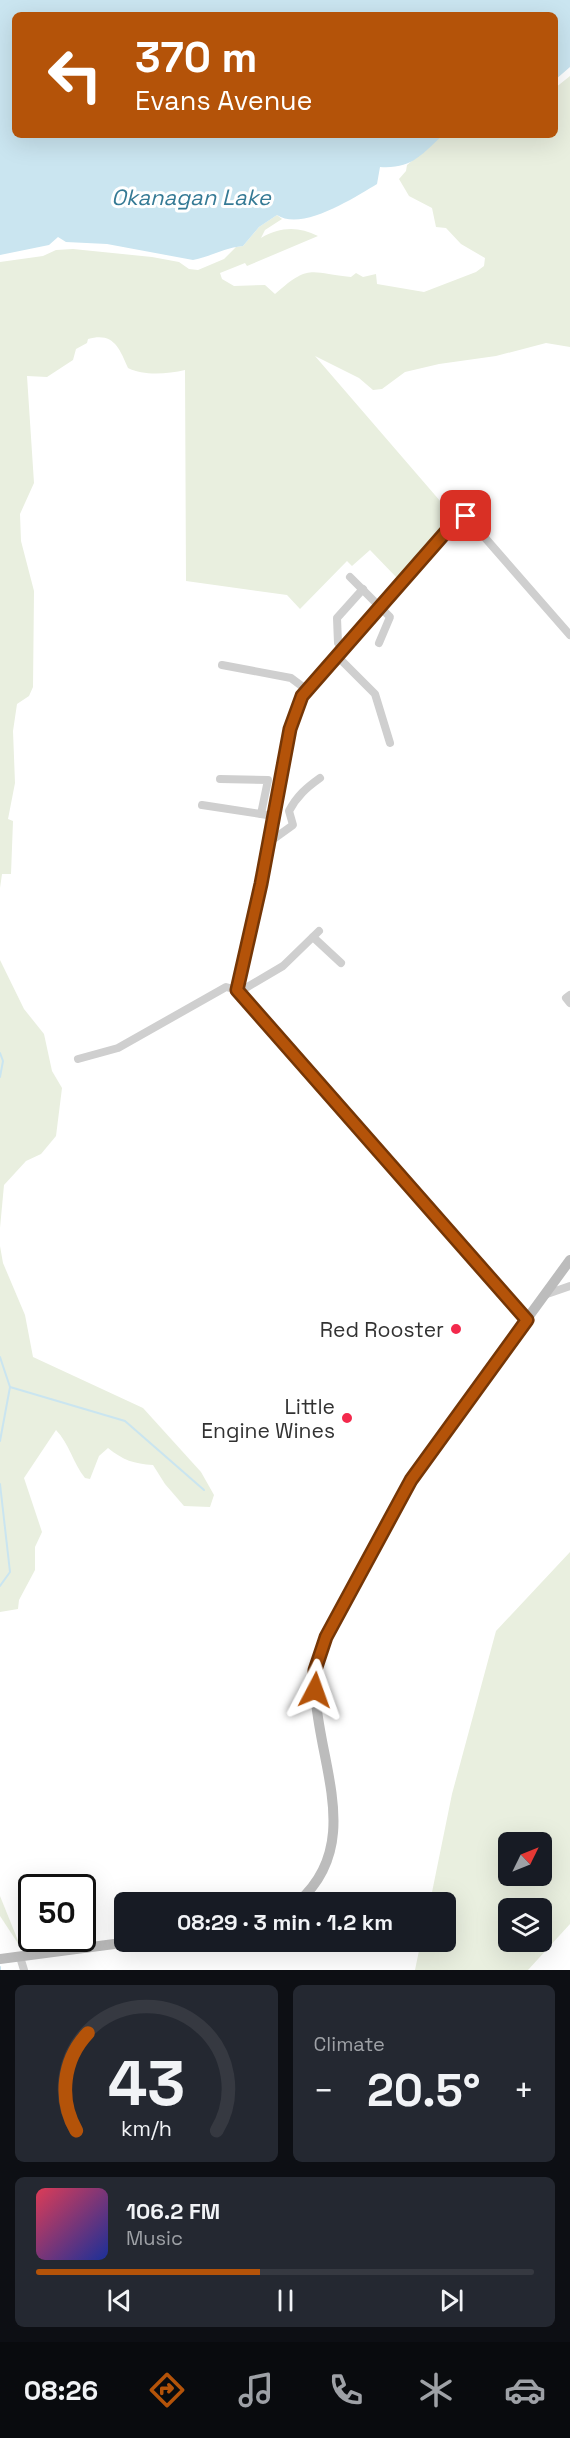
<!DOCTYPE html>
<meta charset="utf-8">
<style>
body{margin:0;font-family:"Space Grotesk",sans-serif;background:#242831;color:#f1f3f6;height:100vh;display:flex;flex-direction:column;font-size:22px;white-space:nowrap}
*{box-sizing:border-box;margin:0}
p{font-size:20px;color:#9ea1a6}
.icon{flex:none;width:33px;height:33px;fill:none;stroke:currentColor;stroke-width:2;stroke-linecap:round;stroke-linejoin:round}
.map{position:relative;height:1970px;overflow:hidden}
.side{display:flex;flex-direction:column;gap:15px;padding:15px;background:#0d0f14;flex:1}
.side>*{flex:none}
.guide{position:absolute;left:12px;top:12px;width:546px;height:126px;border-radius:9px;box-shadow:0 6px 24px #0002;background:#b45309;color:#fff;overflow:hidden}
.needle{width:39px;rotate:47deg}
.controls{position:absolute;left:498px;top:1832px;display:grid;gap:12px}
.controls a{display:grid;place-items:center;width:54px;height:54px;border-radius:9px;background:#171b24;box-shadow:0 6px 24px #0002;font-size:30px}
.speed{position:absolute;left:18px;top:1874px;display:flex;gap:12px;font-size:30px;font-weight:700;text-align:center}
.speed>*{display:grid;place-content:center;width:78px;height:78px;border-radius:50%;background:#171b24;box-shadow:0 6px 24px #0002;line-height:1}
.speed .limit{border:3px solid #111;border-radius:9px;background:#fff;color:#111}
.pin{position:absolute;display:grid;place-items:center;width:51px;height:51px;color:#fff;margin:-26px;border-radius:12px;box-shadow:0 3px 9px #0006}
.me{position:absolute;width:66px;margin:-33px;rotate:4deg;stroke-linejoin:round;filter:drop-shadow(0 0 4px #0008)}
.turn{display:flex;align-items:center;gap:21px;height:126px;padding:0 24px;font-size:27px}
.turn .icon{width:78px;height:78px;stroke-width:2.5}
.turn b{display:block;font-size:42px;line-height:51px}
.big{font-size:45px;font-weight:700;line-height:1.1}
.side .tile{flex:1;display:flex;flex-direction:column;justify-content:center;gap:9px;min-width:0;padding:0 21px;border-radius:9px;background:#242831}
.side .dial{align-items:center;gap:0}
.dial svg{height:156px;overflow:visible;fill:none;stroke:#363941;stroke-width:7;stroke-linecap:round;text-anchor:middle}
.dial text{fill:#f1f3f6;stroke:none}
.song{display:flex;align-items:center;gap:18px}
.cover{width:72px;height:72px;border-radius:9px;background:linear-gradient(135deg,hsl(350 70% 55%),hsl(230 70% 35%))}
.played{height:6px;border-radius:3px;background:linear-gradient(90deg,#b45309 45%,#363941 45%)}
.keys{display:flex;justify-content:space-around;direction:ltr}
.heat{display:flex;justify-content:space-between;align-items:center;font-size:33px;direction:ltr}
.side .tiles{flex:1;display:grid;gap:15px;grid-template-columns:1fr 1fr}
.tile:last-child{grid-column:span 2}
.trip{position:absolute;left:114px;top:1892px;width:342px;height:60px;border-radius:9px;background:#171b24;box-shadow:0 6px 24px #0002;font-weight:700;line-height:60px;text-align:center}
.tabs{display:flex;height:96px;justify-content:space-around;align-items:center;background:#090b0e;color:#9ea1a6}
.tabs .icon{width:42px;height:42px}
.tabs .on{color:#b45309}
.tabs b{font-size:27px;color:#f1f3f6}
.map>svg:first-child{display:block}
.green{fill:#e9efdf;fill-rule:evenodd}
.water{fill:#cae5f0}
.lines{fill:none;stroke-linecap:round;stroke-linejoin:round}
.stream{stroke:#cae5f0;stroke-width:2}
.street{stroke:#cfcfcf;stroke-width:8}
.secondary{stroke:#bcbcbc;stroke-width:10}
.route-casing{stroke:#753606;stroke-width:15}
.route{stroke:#b45309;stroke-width:10}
.poi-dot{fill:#f3294c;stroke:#fff;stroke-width:2}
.labels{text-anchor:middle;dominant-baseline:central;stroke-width:6;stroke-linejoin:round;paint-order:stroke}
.poi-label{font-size:21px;fill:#323232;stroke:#fff;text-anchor:end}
.water-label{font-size:22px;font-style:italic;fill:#357a95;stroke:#fff}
</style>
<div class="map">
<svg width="570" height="1970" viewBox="0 0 570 1970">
<rect width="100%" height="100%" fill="#fff"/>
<g class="green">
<path d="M570,76V347L546,343L496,356L439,364L405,372L382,389L373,390L359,378L315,356L447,509L449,520L397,578L370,550L352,566L347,561L300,609L287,595L186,581L185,370C167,374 144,376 128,368C119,347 113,332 88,339L87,343L76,349L73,360L47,377L27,376L34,483L20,514L21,541L34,591L33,687L29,696L17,704L13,731L15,783L8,819L13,821L11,874H2L0,888V262L43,256L56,250L73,249L152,257L179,262L189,269L198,270L224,259L236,247L243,246L259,227L277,215L282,219L265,230L261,238C280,227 298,226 318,236L247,266L245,263L220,273L222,279L234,286L265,285L275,294C310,263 310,273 351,277L356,273L363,277L376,274L377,284L424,292L476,272L484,266L485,258L461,244L446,228L436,227L432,208L409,196L399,179L406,171L407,165L443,135H555V88Z"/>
<polygon points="0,960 24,1009 44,1034 52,1071 62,1088 56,1136 41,1154 26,1161 4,1185 0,1228"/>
<path d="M0,1246L3,1263L25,1315L33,1357L143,1408L201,1472L214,1495L210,1507L184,1506L165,1484L153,1465C134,1464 123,1460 108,1448L99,1456L90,1479L85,1478C73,1463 69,1443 56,1430L24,1478L42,1532L35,1547V1570L19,1600L18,1609L0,1612Z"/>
<path d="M570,1552V1924L528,1970H415L421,1941H446V1902H430L452,1794L496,1631ZM508,1842H542V1875H508ZM508,1908H542V1941H508Z"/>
<polygon points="0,1896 21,1948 0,1916"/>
</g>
<path class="water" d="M0,0H570V67L555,80V15H15V135H443C421,155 412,169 380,167L377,184C355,197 302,232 277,215L259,227L243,246C224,248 212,256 193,260L107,244L66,242L58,237L49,245L0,255Z"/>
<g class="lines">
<g class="stream">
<polyline points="0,1053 3,1061 0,1077"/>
<polyline points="0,1357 10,1387 0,1441"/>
<polyline points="10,1387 125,1421 204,1490"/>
<polyline points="0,1484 10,1572 0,1586"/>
<polyline points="0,1967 0,1970"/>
</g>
<g class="street">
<polyline points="350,577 390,617 379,643"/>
<polyline points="343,649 338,643 337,618 363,589"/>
<polyline points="337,656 375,694 390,743"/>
<polyline points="222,665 291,678 307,690"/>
<polyline points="220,779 268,780 261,814 273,816"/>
<polyline points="202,805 261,814"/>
<path d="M268,843L293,825L289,811C297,796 306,788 320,778"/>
<polyline points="313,937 341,963"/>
<polyline points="237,990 527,1320"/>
<polyline points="239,992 283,966 319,931"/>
<polyline points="570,995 566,998 570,1003"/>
<polyline points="78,1059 118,1048 226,987 237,990 261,884 289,729 302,696 451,526 466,516 570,635"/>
<polyline points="547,1294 570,1286"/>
<polyline points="20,1957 24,1970"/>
</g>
<g class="secondary">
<path d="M298,1902C375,1834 300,1737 318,1655L421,1464L570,1260"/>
<polyline points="0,1959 137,1941"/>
</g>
</g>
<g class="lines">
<defs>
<polyline id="route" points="315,1690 315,1670 326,1637 411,1480 527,1320 237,990 261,884 290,729 302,696 451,526 466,516"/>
</defs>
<use href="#route" class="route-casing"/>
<use href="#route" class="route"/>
</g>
<g class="poi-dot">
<circle cx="456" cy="1329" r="6"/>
<circle cx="347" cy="1418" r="6"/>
</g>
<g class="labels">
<g class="poi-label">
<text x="444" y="1329">Red Rooster</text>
<text x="335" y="1406">Little<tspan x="335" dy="24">Engine Wines</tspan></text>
</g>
<g class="water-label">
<text x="191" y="197">Okanagan Lake</text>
</g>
</g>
</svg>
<div class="controls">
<a><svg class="needle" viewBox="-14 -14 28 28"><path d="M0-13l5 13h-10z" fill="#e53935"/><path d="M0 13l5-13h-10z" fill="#9ea1a6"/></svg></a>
<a><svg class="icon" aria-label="layers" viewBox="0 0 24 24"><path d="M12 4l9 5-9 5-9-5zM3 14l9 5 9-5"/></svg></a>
</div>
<div class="speed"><div class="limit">50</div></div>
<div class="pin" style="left:466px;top:516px;background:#d93025"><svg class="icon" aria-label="arrive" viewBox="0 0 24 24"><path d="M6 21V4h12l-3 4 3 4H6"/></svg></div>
<svg class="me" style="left:315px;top:1690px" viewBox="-20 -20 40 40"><path d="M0-17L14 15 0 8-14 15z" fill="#b45309" stroke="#fff" stroke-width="4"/></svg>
<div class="trip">08:29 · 3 min · 1.2 km</div>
<div class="guide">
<div class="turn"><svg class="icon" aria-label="left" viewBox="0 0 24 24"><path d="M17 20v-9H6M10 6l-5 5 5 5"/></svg><div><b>370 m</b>Evans Avenue</div></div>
</div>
</div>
<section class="side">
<div class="tiles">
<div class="tile dial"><svg viewBox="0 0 100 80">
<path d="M14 69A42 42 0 1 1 86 69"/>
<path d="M14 69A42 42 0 0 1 20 19" stroke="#b45309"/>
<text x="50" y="56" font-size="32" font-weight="700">43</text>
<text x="50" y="72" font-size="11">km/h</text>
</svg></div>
<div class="tile"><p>Climate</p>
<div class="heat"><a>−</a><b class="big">20.5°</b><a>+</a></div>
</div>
<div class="tile">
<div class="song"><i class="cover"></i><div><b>106.2 FM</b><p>Music</p></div></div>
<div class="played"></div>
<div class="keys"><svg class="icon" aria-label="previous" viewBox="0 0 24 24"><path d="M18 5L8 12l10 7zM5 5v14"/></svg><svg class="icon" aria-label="pause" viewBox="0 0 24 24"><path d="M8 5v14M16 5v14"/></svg><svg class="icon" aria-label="next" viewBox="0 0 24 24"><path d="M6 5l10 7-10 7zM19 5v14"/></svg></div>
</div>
</div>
</section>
<nav class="tabs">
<b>08:26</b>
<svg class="icon on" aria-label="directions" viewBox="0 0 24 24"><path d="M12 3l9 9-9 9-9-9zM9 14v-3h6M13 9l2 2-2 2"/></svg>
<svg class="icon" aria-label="music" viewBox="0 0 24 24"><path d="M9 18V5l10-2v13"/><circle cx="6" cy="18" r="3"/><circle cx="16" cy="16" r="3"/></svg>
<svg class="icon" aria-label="phone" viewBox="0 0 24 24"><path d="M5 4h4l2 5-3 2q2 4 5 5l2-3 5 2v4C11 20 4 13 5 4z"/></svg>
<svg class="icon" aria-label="climate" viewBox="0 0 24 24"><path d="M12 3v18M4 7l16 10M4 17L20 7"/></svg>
<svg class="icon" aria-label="car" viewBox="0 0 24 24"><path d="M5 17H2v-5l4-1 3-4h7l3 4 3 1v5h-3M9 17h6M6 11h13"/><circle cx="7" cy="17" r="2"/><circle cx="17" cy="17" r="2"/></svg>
</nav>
